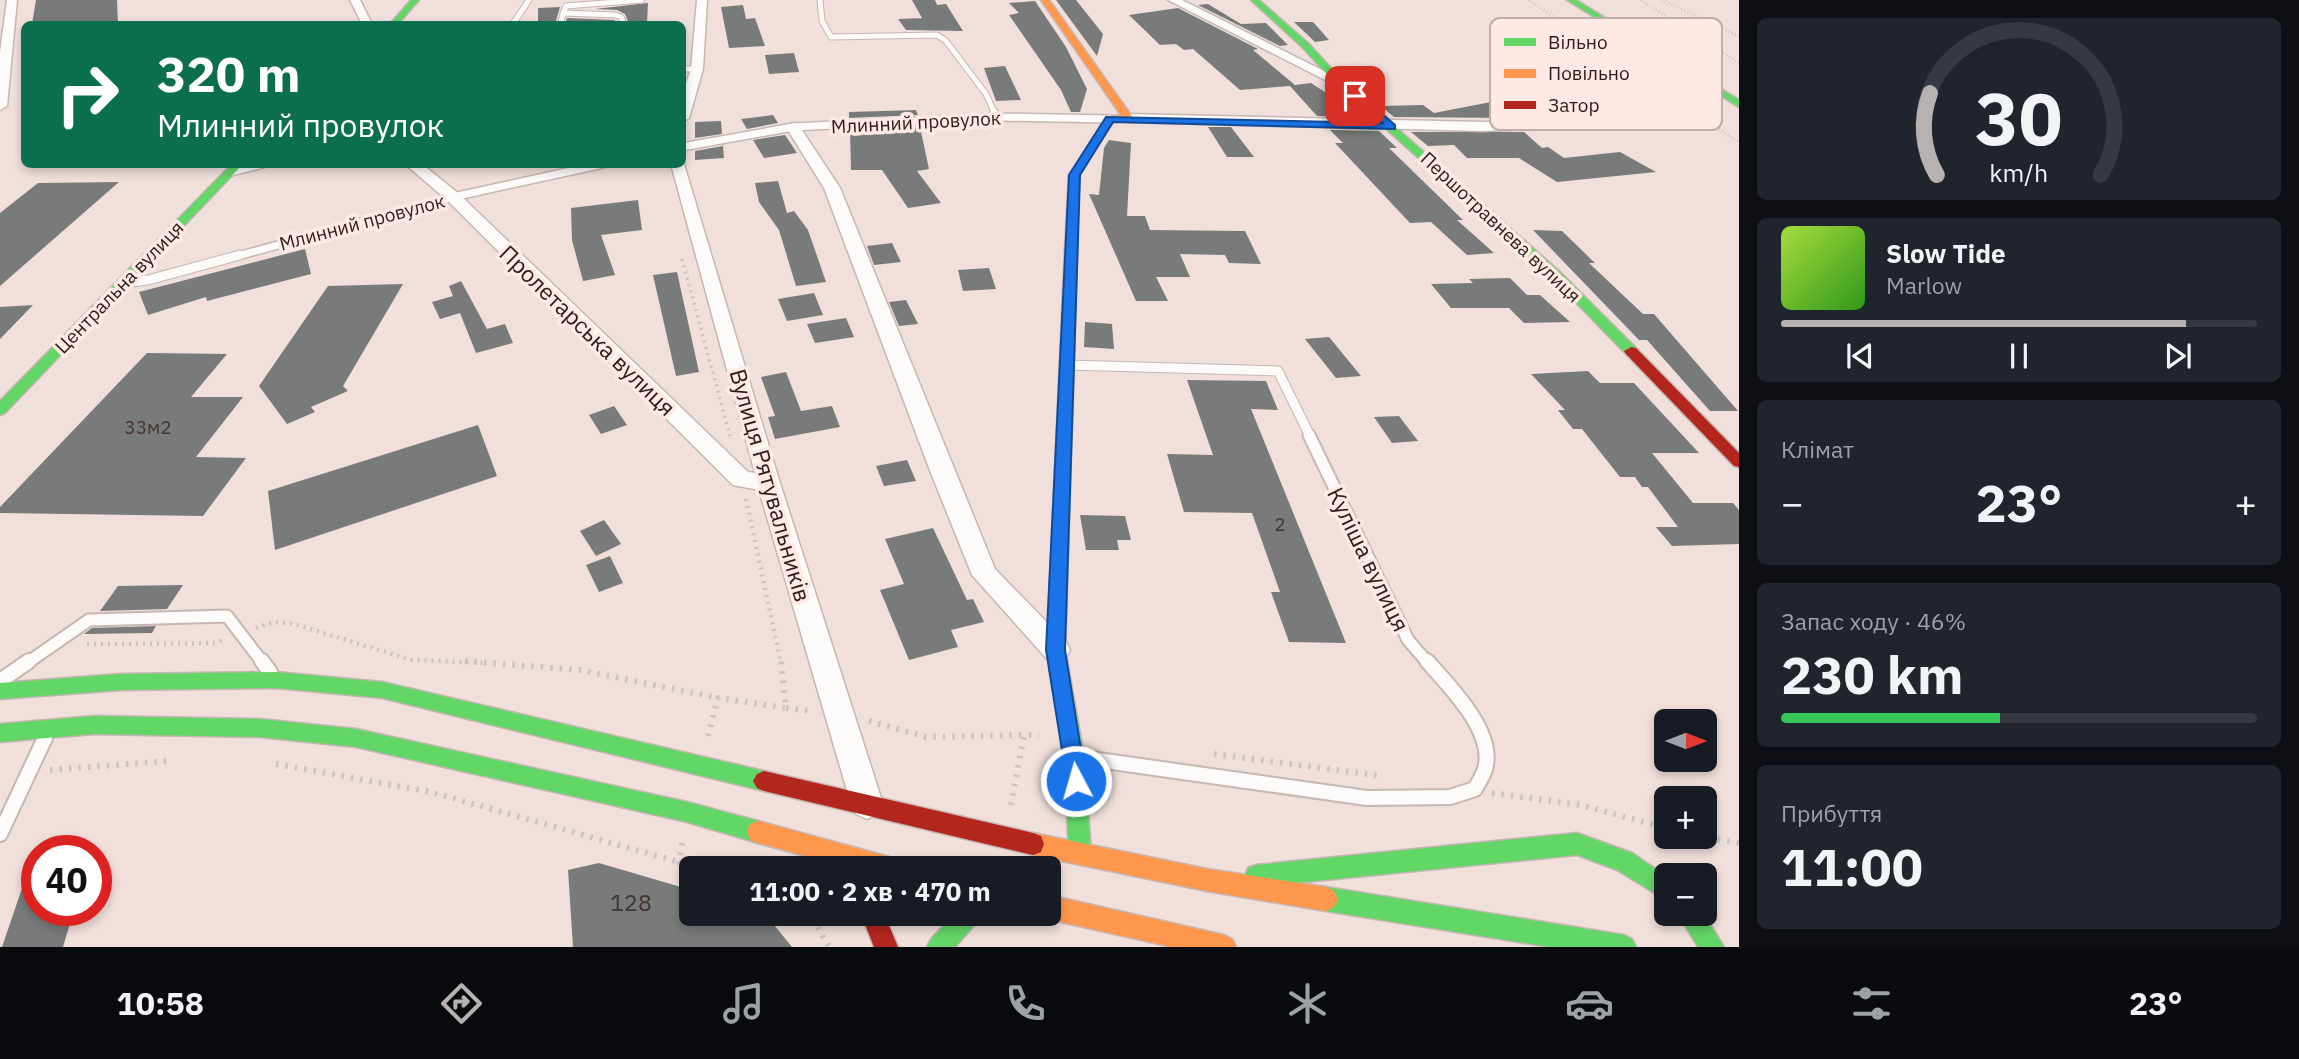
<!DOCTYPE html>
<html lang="uk">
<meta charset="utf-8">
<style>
body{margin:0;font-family:"IBM Plex Sans",sans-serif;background:#20242c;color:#f1f3f6;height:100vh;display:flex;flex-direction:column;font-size:26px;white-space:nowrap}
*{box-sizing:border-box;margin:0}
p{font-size:23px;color:#9ea1a6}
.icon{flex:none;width:38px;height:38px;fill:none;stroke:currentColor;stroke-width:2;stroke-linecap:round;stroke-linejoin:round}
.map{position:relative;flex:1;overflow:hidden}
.details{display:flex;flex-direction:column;gap:18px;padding:18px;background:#0d0f14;width:560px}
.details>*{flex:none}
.hud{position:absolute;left:21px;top:21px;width:665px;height:147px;border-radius:10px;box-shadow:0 4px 10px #0003;background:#0b6e4f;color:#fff;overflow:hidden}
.needle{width:46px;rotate:90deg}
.fabs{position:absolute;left:1654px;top:709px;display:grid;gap:14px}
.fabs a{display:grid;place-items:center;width:63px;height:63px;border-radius:10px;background:#171b24;box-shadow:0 4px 10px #0003;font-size:35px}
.speed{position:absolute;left:21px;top:835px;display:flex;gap:14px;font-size:35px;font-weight:700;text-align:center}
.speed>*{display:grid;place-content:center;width:91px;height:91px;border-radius:50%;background:#171b24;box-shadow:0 4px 10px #0003;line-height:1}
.speed .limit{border:10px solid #d22;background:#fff;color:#111}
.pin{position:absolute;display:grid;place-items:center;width:60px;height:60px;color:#fff;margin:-30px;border-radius:14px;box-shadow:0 4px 10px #0006}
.me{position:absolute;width:77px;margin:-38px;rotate:354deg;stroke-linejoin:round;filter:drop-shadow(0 0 5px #0008)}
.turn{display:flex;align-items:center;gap:24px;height:147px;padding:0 21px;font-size:32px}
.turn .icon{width:91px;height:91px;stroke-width:2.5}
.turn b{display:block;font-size:49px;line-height:60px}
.big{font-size:52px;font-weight:700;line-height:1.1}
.details .card{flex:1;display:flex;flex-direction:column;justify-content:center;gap:10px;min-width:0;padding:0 24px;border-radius:10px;background:#20242c}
.details .dial{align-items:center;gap:0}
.dial svg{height:182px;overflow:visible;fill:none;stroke:#363941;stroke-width:7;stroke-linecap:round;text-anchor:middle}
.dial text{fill:#f1f3f6;stroke:none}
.song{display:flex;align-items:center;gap:21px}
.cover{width:84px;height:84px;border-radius:10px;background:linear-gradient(135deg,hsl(80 70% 55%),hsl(110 70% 35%))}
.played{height:7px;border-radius:4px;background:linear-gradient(90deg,#b8b1b1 85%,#363941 85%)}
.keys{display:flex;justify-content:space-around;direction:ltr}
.heat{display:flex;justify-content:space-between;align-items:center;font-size:38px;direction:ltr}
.charge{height:10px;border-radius:5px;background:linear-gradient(90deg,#34c759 46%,#363941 0)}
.trip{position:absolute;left:679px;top:856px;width:382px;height:70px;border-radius:10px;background:#171b24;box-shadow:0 4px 10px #0003;font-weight:700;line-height:70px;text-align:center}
.menu{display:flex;height:112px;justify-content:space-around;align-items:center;background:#090b0e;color:#9ea1a6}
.menu .icon{width:49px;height:49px}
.menu .active{color:#b8b1b1}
.menu b{font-size:32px;color:#f1f3f6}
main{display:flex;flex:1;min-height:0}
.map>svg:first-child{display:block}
.building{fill:#797b7b}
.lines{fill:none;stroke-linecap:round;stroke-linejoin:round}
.lane-far4-casing{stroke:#c7b6b2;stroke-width:7}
.lane-far3-casing{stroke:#c7b6b2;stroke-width:10}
.lane-far2-casing{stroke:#c7b6b2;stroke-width:11}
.lane-far1-casing{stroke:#c7b6b2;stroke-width:15}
.lane-casing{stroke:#c7b6b2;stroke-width:18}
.street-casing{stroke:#c7b6b2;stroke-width:3}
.fast-casing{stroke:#c7b6b2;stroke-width:3}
.slow-casing{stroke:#c7b6b2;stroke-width:3}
.jam-casing{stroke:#c7b6b2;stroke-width:3}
.path-far3{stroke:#cbc4c2;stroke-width:2.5;stroke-dasharray:1 2.5;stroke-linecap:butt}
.path-far2{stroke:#cbc4c2;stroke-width:3.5;stroke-dasharray:2 4.5;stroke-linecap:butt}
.path-far1{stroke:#cbc4c2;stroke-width:4.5;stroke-dasharray:2 5;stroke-linecap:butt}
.path{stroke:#cbc4c2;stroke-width:6;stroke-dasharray:2.5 7;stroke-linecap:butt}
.lane-far4{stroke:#fdfafa;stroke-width:5}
.lane-far3{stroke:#fdfafa;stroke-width:7}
.lane-far2{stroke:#fdfafa;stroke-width:9}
.lane-far1{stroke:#fdfafa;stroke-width:11}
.lane{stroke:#fdfafa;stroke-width:14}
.street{fill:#fdfafa;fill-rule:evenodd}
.fast{fill:#63d668;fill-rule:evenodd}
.slow{fill:#ff974d;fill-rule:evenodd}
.jam{fill:#b3261e;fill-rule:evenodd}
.route{fill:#1a73e8;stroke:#114b97;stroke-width:2}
.labels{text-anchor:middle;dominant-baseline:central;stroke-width:7;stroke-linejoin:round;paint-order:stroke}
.far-street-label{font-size:19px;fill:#2f1c18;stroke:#ffe9e4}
.number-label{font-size:19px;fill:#423431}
.street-label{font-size:23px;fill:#2f1c18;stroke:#ffe9e4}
.near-number-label{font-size:23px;fill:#423431}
.key{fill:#ffe9e4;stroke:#c1aca7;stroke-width:2}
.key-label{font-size:19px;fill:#2f1c18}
</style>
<main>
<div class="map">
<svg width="1739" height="947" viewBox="0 0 1739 947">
<rect width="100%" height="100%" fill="#f0dfdb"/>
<g class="building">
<polygon points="36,0 117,0 118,24 32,24"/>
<polygon points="912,0 935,0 937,5 946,4 963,31 906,30 898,19 922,18 927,27"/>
<polygon points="1056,0 1076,0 1103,34 1097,56"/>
<polygon points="1035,1 1066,47 1087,89 1080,112 1071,112 1061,90 1009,15 1019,13 1009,3"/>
<polygon points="648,3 647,24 629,24 625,14 617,10 595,9"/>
<polygon points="1208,4 1241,24 1266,23 1288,45 1280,46 1198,5"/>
<polygon points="743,5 746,19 755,18 765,46 729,48 721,7"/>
<polygon points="560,7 555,24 538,24 538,8"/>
<polygon points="1178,8 1258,49 1253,50 1295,85 1311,83 1363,117 1317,116 1290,86 1240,90 1193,49 1184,50 1176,44 1160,45 1129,15"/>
<polygon points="567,18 614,20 619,24 565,24"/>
<polygon points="1294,22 1313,22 1329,40 1315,42"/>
<polygon points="794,53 799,72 769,74 765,55"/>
<polygon points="1005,66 1021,100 996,101 984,68"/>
<polygon points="1491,102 1509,118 1394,117 1381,106 1423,105 1434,113"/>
<polygon points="916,110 918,115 849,118 849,112"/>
<polygon points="773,115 778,123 747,129 741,119"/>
<polygon points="721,121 722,134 695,138 695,122"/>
<polygon points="920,127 929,169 917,171 941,203 908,208 882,170 851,170 850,130"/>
<polygon points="1208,127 1231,127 1254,157 1227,157"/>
<polygon points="1330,130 1379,131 1397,148 1389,148 1463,220 1457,220 1494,253 1467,255 1431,222 1410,223 1335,143 1343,143"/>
<polygon points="1411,132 1524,132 1542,148 1548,147 1564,158 1620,152 1656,172 1557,182 1519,158 1467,158 1454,145 1428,146"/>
<polygon points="785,135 797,153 764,158 753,140"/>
<polygon points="1109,140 1131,143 1127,216 1145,216 1150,230 1245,231 1261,264 1229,263 1225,255 1180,254 1190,277 1156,277 1168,301 1136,301 1089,194 1099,195 1104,148"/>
<polygon points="723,146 724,158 695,160 695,151"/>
<polygon points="778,181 787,213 794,211 808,230 826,282 796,286 779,230 759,202 755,183"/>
<polygon points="119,182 0,286 0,213 38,183"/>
<polygon points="638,200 642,230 601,235 615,275 583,281 572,240 571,208"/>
<polygon points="1533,230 1562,231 1595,263 1589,263 1643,314 1654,314 1738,411 1710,411 1647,340 1639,340"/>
<polygon points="892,243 901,262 874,265 867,246"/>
<polygon points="305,249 311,274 207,301 206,297 148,315 139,292"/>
<polygon points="989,268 996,289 963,291 958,270"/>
<polygon points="677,272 699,372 676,376 653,275"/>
<polygon points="1510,278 1527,295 1540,295 1570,322 1524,323 1509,308 1451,308 1431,284 1473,283 1469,279"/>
<polygon points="461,281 487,329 505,324 513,343 476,353 460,313 440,319 432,302 453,296 449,286"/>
<polygon points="403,284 343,386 348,391 311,407 315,412 287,424 259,386 328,286"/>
<polygon points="814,293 823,315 787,321 778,299"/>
<polygon points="906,300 918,324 899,326 889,302"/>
<polygon points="33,305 0,339 0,307"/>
<polygon points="846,318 854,337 815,343 807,324"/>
<polygon points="1085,322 1112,324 1114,349 1084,347"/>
<polygon points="1329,337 1361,376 1336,378 1305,339"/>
<polygon points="147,353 227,354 191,397 243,397 196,457 246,458 203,516 0,513 0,507"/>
<polygon points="1588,371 1600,383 1634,383 1699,453 1652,453 1693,503 1733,503 1739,510 1739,544 1672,546 1656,527 1678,527 1648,487 1642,487 1635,477 1620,477 1582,429 1573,429 1558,410 1565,410 1531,374"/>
<polygon points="786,372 801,411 832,406 840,427 775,439 768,417 775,416 761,377"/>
<polygon points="1187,380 1266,381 1278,410 1251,409 1346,643 1289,642 1271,592 1280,592 1252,513 1184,512 1167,454 1213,455"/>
<polygon points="614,406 627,425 601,434 589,415"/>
<polygon points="1399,416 1418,441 1392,443 1374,417"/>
<polygon points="478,425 497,476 275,550 268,491"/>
<polygon points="907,460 916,481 884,486 876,466"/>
<polygon points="1080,515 1125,516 1131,540 1117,540 1119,550 1086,550"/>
<polygon points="604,520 621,544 596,556 580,531"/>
<polygon points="933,528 967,600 973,599 984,622 951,630 958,647 909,660 880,590 904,584 885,539"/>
<polygon points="610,556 623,583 599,592 586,565"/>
<polygon points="183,585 167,609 100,611 118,586"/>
<polygon points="156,626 152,633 84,634 92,628"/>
<polygon points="33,856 37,857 37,910 74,910 63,947 2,947"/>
<polygon points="599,863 691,890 691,914 765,914 792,947 573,947 568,870"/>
</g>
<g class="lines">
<defs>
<g id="lane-far4">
<polyline points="820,0 822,21 831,37 937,35 946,41 986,94 995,114"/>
<polyline points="563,13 615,15 621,17 624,24"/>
<polyline points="513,24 529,0"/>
<polyline points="560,24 566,6 642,0"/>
<polyline points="682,69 697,69"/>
</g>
<g id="lane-far3">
<polyline points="994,112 996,117"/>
<polyline points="682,147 793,127 996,117 1110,119"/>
<polyline points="231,172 263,164"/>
<polyline points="234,257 453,197 603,164"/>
</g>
<g id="lane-far2">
<polyline points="123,283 148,280 240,255"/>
<polyline points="1067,365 1278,371 1310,436"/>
</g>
<g id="lane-far1">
<polyline points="1309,435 1408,640 1428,663"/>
<polyline points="27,663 89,620 227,616 263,663"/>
</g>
<g id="lane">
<polyline points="262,661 270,672"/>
<polyline points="0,681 29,661"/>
<path d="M1084,758L1367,798L1450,797L1475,789C1478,783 1483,776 1485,769C1496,732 1449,686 1427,661"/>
<polyline points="0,834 45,738"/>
</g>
<g id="street">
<polygon points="7,0 17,0 7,106 0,110 0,52"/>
<polygon points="350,0 360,0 372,24 362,24"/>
<polygon points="697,0 707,0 703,69 689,118 682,122 682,95 691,69"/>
<polygon points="1168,0 1182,0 1344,81 1333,84"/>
<polygon points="1696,111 1701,112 1701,118 1625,125 1483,131 1128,122 1121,118 1128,114 1483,122"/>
<polygon points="793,123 798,124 840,188 995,569 1066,642 1070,650 1066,658 1056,661 1046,658 972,575 929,468 824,188 786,127"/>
<polygon points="683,161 780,483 883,804 878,814 867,819 856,814 851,804 759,490 733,485 447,200 405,164 422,164 459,194 748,472 755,473 671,164 682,164"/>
</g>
<g id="fast">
<polygon points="411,0 419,0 398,24 390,24"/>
<polygon points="1251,0 1259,0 1309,44 1341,79 1561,273 1636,348 1638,351 1636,354 1626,354 1553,279 1335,83 1303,48"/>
<polygon points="1567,0 1576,0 1739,100 1739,107"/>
<polygon points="232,164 243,164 5,413 0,415 0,401"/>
<polygon points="1071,246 1077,250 1065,650 1084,756 1091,853 1088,861 1080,864 1072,861 1069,853 1064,756 1047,650 1065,250"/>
<polygon points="276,672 382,682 764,771 771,774 775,781 771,788 764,791 382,698 276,688 121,690 0,699 0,683 121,674"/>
<polygon points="94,716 260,719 356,729 687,802 758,821 766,824 769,832 766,840 758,843 687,822 356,747 260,737 94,734 0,742 0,724"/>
<polygon points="1577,833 1632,853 1666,876 1666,900 1617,870 1577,855 1256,887 1248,884 1245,876 1248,868 1256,865"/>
<polygon points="1326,887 1624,935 1632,939 1636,947 1550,947 1326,911 1318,907 1314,899 1318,891"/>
<polygon points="954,914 981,914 977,922 955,947 927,947 931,939"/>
<polygon points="1678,914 1704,914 1724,947 1698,947"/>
</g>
<g id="slow">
<polygon points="1041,0 1049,0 1133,118 1113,122 1079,175 1077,250 1071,254 1065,250 1069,175 1107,117 1121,115"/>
<polygon points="758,821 889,857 897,860 900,868 849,868 758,843 750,840 747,832 750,824"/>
<polygon points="1033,833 1207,869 1326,887 1334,891 1338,899 1334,907 1326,911 1207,891 1033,855 1025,852 1022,844 1025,836"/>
<polygon points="1048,895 1224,935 1232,939 1236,947 1172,947 1048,919 1039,914 1048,914"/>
</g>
<g id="jam">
<polygon points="1631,347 1636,348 1739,453 1739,467 1734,466 1626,354 1624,351"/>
<polygon points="764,771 1033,833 1041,836 1044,844 1041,852 1033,855 764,791 757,788 753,781 757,774"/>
<polygon points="861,914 884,914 898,947 874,947"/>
</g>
</defs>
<use href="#lane-far4" class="lane-far4-casing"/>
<use href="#lane-far3" class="lane-far3-casing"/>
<use href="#lane-far2" class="lane-far2-casing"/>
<use href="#lane-far1" class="lane-far1-casing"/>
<use href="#lane" class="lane-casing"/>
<use href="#street" class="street-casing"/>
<use href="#fast" class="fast-casing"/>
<use href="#slow" class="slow-casing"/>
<use href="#jam" class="jam-casing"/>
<g class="path-far3">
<polyline points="1529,0 1674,99"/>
<polyline points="1641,0 1739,63"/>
<polyline points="1662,0 1739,36"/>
<polyline points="1710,124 1739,142"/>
</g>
<polyline class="path-far2" points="682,259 730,436"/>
<g class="path-far1">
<polyline points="746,499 781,663"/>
<polyline points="256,628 274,622 294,624 412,660 487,663"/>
<polyline points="87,644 216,643 225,639"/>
</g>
<g class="path">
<polyline points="465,661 580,670 718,698"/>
<polyline points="786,708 812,711"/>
<polyline points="869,721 926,737 1024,735"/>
<polyline points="708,736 718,698 786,708 781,661"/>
<polyline points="1214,754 1383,776"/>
<polyline points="276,764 431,792 679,862"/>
<polyline points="50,770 167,761"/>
<polyline points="1492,793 1581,805 1666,828"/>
<polyline points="1011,805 1024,735 1039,735"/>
<polyline points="1699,836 1739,843"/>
<polyline points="682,843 679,862 697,868"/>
<polyline points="805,914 813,919 829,947"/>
</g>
<use href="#lane-far4" class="lane-far4"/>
<use href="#lane-far3" class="lane-far3"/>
<use href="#lane-far2" class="lane-far2"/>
<use href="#lane-far1" class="lane-far1"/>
<use href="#lane" class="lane"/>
<use href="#street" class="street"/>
<use href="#fast" class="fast"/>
<use href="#slow" class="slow"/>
<use href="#jam" class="jam"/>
</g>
<polygon class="route" points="1352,94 1359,94 1395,125 1395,129 1113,122 1080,175 1065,650 1086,781 1083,788 1076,791 1068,788 1046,650 1069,175 1106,117 1382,123 1352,98"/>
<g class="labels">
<g class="far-street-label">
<text transform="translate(916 122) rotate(-3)">Млинний провулок</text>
<text transform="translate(362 222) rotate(-15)">Млинний провулок</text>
<text transform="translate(1501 227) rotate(43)">Першотравнева вулиця</text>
<text transform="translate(119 287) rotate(-46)">Центральна вулиця</text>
</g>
<g class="number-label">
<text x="148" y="427">33м2</text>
<text x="1280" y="524">2</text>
</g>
<g class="street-label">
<text transform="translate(588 330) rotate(44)">Пролетарська вулиця</text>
<text transform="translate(771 485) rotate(74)">Вулиця Рятувальників</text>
<text transform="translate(1369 559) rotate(64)">Куліша вулиця</text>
</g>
<g class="near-number-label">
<text x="631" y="902">128</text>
</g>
</g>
<rect x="1490" y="18" width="232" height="112" rx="10" class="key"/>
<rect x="1504" y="38" width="32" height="8" fill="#63d668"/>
<rect x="1504" y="69" width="32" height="9" fill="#ff974d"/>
<rect x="1504" y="101" width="32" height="8" fill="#b3261e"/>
<g class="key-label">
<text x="1548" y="49">Вільно</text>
<text x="1548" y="80">Повільно</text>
<text x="1548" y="112">Затор</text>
</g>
</svg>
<div class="fabs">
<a><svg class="needle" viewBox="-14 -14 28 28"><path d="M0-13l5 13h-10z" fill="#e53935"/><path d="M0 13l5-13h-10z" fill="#9ea1a6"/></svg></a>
<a>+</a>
<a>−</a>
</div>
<div class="speed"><div class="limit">40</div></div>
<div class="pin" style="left:1355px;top:96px;background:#d93025"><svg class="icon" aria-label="arrive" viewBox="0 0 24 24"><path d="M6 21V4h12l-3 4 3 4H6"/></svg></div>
<svg class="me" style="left:1076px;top:781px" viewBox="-20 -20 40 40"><circle r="17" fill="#1a73e8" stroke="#fff" stroke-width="3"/><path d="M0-11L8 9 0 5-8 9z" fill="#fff"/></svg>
<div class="trip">11:00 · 2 хв · 470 m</div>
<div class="hud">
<div class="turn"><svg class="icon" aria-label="right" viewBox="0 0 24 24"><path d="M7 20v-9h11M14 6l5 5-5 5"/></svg><div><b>320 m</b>Млинний провулок</div></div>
</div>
</div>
<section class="details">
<div class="card dial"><svg viewBox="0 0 100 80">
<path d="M14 69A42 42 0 1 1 86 69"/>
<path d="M14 69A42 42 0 0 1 11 33" stroke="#b8b1b1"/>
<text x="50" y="56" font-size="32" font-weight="700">30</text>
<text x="50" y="72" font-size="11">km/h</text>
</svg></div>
<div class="card">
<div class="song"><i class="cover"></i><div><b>Slow Tide</b><p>Marlow</p></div></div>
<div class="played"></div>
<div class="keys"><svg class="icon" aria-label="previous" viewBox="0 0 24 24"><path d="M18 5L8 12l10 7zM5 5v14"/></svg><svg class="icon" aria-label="pause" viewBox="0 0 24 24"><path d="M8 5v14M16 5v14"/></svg><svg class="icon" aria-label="next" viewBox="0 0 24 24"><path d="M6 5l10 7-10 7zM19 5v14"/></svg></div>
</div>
<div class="card"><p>Клімат</p>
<div class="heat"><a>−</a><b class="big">23°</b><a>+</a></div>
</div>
<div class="card"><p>Запас ходу · 46%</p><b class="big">230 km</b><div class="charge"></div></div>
<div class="card"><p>Прибуття</p><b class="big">11:00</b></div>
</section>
</main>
<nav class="menu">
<b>10:58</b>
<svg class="icon active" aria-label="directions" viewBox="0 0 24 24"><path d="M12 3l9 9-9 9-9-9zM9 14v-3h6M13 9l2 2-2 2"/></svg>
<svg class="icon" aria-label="music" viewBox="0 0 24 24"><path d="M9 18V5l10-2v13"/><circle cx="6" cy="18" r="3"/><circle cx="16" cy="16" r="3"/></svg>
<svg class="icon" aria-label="phone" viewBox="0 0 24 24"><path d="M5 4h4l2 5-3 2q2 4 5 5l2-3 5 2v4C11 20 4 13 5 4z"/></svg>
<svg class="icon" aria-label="climate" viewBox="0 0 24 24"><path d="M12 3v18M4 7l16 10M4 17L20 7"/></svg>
<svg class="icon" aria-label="car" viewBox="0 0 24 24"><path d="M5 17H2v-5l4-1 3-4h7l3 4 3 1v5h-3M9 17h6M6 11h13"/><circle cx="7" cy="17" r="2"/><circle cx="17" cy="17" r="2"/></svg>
<svg class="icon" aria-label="filters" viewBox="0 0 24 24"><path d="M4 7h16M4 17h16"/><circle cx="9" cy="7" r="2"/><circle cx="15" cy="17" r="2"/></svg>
<b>23°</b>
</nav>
